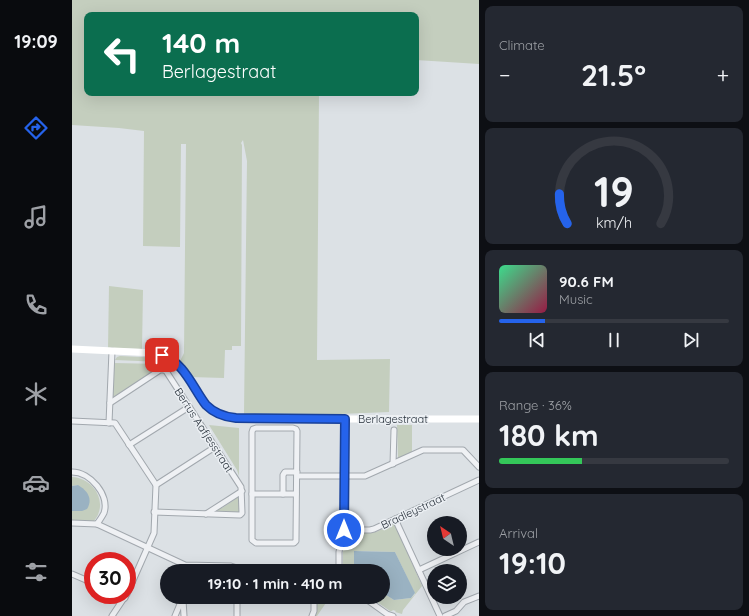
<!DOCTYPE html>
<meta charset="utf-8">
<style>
body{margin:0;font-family:Quicksand,sans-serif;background:#242831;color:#f1f3f6;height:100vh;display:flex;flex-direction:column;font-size:15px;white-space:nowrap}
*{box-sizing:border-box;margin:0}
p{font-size:13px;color:#9ea1a6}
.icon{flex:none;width:22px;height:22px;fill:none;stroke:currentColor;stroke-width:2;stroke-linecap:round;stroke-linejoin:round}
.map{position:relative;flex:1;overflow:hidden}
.sheet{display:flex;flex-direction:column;gap:6px;padding:6px;background:#0d0f14;width:270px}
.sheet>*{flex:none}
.hud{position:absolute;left:12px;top:12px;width:335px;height:84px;border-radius:8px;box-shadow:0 4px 16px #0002;background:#0b6e4f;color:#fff;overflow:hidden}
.needle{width:26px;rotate:325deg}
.controls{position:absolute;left:355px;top:516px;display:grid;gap:8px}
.controls a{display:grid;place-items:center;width:40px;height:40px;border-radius:50%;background:#171b24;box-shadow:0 4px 16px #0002;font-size:20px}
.speed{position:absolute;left:12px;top:552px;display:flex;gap:8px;font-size:20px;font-weight:700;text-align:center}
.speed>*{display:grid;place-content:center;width:52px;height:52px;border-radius:50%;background:#171b24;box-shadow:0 4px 16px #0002;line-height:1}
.speed .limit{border:6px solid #d22;background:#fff;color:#111}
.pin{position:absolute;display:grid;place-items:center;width:34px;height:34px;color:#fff;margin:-17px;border-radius:8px;box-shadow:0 2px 6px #0006}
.me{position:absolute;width:44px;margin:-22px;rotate:0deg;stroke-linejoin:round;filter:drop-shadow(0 0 3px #0008)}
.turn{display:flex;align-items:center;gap:14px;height:84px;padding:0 12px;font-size:18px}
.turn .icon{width:52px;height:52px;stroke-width:2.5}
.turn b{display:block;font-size:28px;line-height:34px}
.big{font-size:30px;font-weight:700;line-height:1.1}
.sheet .widget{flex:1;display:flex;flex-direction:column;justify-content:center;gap:6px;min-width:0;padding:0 14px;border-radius:8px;background:#242831}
.sheet .dial{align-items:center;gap:0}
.dial svg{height:104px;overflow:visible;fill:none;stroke:#363941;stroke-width:7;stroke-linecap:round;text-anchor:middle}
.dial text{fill:#f1f3f6;stroke:none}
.song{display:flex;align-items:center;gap:12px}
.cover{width:48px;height:48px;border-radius:6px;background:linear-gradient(135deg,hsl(150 70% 55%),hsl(340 70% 35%))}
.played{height:4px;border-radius:2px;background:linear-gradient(90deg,#2563eb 20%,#363941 20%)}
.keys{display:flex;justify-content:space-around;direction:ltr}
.heat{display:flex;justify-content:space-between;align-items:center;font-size:22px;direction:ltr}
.charge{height:6px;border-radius:3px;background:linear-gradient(90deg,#34c759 36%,#363941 0)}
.trip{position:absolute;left:88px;top:564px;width:230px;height:40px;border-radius:20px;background:#171b24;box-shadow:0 4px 16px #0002;font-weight:700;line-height:40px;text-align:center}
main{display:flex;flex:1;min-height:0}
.dock{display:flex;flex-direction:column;width:72px;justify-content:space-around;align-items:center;background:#090b0e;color:#9ea1a6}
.dock .icon{width:28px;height:28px}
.dock .current{color:#2563eb}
.dock b{font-size:18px;color:#f1f3f6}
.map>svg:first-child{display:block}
.green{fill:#c4cebe}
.water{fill:#9ab2c2}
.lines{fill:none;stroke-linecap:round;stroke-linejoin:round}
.street-casing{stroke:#a2a8ae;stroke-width:7}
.street{stroke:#eff1f4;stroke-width:5}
.secondary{stroke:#fff;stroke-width:7}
.route-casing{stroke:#184099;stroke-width:10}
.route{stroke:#2563eb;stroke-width:7}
.labels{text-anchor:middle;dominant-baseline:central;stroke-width:3;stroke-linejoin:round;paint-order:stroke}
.street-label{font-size:11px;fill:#27303a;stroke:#ebeff3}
</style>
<main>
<nav class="dock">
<b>19:09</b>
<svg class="icon current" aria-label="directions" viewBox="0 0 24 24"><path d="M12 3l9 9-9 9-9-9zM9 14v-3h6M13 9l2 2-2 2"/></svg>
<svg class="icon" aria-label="music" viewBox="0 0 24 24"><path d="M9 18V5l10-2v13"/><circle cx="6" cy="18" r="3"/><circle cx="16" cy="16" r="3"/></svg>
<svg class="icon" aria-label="phone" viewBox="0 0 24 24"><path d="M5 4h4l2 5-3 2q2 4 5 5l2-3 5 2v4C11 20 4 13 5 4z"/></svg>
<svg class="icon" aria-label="climate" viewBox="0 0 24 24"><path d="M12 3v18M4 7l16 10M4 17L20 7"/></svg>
<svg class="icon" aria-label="car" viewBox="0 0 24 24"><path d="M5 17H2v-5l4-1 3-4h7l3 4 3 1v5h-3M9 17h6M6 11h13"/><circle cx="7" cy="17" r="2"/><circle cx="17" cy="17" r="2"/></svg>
<svg class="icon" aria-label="filters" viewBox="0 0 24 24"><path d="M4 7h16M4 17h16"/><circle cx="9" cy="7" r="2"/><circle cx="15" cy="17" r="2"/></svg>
</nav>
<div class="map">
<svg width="407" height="616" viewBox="0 0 407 616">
<rect width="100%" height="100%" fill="#dce1e5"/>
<g class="green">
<polygon points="0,0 407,0 407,64 344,60 344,15 15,15 15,93 247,93 245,360 318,359 317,412 244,415 172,414 175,161 171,140 169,143 170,145 169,346 160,346 160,350 153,350 152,378 118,377 108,361 112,353 114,144 109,144 108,247 71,246 72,131 47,128 0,125"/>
<polygon points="37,286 71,290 70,349 36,348"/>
<polygon points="48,356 91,358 103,365 90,362 43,360 45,357"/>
<polygon points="42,363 89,364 93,365 41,397"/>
<polygon points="137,425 167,428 167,476 165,470"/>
<polygon points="325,425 340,425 340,453 326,459"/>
<path d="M0,477C22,478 37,503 22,521L0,522V511H10L6,485L0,486Z"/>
<polygon points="168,496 168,509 166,513 146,512 146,509 149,507 150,508 165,498 164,497"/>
<polygon points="321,524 324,526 350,586 331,610 330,614 323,612 324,611 321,610 320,611 318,611 298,597 311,597 311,593 322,600 339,598 343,594 323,552 282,551 282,571 271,571 271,552 275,534 277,532 298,532 303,531 304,532"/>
<polygon points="244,597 258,597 245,616 243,616 244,612"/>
</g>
<g class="water">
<path d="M6,485C16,491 21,499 15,509L10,511H0V486Z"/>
<polygon points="282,551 323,552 343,593 339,598 322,600 311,593 311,571 282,571"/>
</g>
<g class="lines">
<defs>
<g id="street">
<polyline points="38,403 88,370 91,370 94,371 169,487 170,513 168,515 82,512"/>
<polyline points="0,421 43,423 84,485 82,533 55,594"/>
<polyline points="37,423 40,351"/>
<polygon points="184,428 221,428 224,429 225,431 224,538 224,541 222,543 184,543 180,540 180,432 181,429"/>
<polyline points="57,445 117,407"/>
<polyline points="321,464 322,430"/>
<path d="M0,472C18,472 38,495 32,513C30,517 27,521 25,524"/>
<polyline points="225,476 293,476 351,450 391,450 407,467"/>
<polyline points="84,485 143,447"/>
<polyline points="180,494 224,494"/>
<polyline points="211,494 211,475 213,472 225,472"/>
<polyline points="134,514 170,491"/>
<polyline points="323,519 368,616"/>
<polyline points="0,523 25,524 113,565 159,566 162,567 165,570"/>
<polyline points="272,530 298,530 302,529 407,480"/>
<polyline points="165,570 181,571"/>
<polyline points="347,570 407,542"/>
<polyline points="267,571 267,552 272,527 273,419"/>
<polyline points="0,574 21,583"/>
<polyline points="48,595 53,598"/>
<polyline points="291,597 315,614 321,616"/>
<polyline points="111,600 112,616"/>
<polyline points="40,616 54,595"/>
<polyline points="103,616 111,597"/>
<polyline points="165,616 165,597"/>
<polyline points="240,616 242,611 242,597"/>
<polyline points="373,616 384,611 392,602 407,596"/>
</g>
</defs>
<use href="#street" class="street-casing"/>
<use href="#street" class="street"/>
<path class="secondary" d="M0,349L83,353C124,361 116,407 158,417L273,419H407"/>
</g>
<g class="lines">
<defs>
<path id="route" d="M90,355C112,362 121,388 134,405C143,414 152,417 164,418L273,419L272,530"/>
</defs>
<use href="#route" class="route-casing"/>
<use href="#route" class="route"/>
</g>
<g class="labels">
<g class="street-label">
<text x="321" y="419">Berlagestraat</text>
<text transform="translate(132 430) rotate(57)">Bertus Aafjesstraat</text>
<text transform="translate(341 511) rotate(-25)">Bradleystraat</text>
</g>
</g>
</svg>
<div class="controls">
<a><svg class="needle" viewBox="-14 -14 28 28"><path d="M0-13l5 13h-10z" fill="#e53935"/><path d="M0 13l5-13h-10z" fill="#9ea1a6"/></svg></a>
<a><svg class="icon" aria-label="layers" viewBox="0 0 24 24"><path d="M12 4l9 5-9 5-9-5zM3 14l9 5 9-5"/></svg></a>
</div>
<div class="speed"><div class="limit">30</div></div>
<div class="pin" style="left:90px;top:355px;background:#d93025"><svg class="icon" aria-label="arrive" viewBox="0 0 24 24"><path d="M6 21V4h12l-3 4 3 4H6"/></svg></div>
<svg class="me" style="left:272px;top:530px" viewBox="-20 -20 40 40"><circle r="17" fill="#2563eb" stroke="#fff" stroke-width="3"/><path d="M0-11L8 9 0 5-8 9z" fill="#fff"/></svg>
<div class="trip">19:10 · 1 min · 410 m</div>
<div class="hud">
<div class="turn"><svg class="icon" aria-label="left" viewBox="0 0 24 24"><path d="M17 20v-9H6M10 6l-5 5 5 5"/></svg><div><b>140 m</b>Berlagestraat</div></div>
</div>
</div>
<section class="sheet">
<div class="widget"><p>Climate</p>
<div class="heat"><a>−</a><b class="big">21.5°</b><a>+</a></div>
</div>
<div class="widget dial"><svg viewBox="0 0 100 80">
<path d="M14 69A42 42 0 1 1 86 69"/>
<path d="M14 69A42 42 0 0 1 8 46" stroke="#2563eb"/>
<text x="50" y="56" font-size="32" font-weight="700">19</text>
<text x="50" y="72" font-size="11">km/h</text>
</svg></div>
<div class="widget">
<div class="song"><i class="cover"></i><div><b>90.6 FM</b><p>Music</p></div></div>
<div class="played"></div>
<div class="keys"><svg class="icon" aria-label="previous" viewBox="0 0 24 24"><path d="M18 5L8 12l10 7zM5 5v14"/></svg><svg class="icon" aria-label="pause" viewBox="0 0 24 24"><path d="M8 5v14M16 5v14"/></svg><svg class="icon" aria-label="next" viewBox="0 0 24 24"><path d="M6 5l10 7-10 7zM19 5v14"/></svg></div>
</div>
<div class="widget"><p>Range · 36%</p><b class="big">180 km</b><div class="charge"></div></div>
<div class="widget"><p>Arrival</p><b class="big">19:10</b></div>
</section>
</main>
